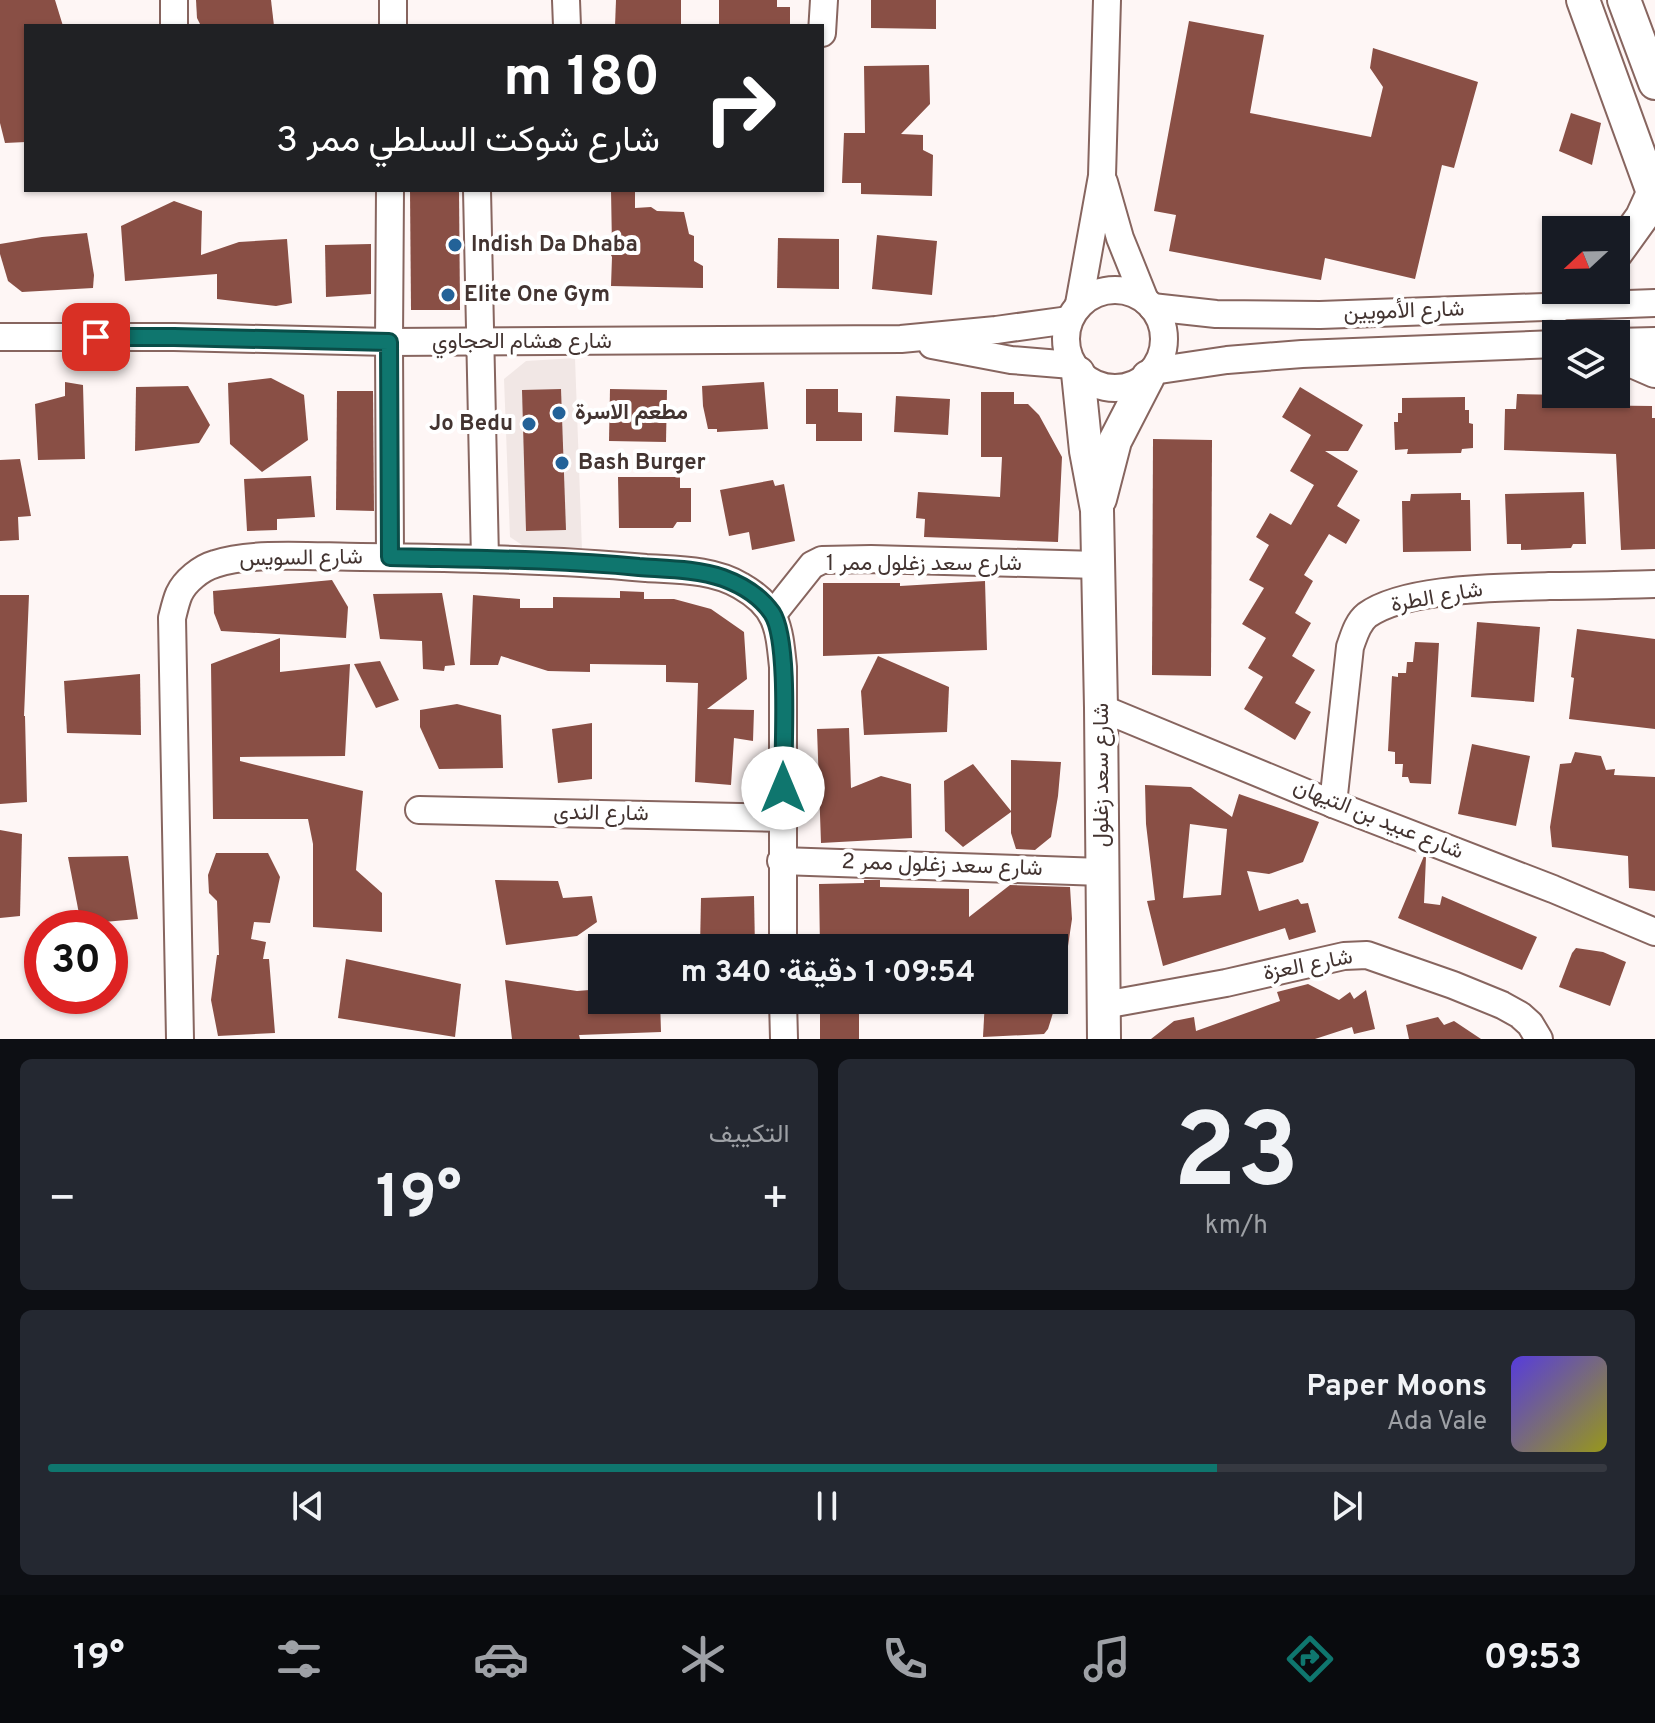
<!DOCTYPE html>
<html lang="ar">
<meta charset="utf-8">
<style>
body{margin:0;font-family:Overpass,Vazirmatn,sans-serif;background:#242831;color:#f1f3f6;direction:rtl;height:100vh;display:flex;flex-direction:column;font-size:30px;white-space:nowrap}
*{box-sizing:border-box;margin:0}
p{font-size:26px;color:#9ea1a6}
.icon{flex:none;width:44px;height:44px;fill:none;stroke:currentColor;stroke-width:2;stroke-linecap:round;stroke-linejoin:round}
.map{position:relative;height:1039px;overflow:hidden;direction:ltr}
.panel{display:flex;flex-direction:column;gap:20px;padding:20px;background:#0d0f14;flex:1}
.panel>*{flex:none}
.top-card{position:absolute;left:24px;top:24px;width:800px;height:168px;border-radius:0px;box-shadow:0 2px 6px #0004;direction:rtl;background:#202124;color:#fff;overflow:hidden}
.needle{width:52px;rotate:248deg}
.tools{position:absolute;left:1542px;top:216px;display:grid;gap:16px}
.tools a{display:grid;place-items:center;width:88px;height:88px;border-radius:0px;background:#171b24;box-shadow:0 2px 6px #0004;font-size:40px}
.speed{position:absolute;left:24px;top:910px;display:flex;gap:16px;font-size:40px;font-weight:700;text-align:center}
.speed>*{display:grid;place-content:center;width:104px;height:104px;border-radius:50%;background:#171b24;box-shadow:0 2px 6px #0004;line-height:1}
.speed .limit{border:12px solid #d22;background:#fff;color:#111}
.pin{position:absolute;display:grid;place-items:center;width:68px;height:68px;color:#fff;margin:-34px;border-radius:16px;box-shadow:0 4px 12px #0006}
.me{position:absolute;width:88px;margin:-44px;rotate:0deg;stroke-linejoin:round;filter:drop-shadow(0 0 6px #0008)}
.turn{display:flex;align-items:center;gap:28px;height:168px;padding:0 32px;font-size:36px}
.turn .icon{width:104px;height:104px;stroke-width:2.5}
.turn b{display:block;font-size:56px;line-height:68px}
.big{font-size:60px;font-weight:700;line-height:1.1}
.panel .card{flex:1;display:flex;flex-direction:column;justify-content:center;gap:12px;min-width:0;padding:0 28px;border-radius:12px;background:#242831}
.panel .dial{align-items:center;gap:0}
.dial b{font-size:104px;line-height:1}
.song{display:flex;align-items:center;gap:24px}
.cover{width:96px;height:96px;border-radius:12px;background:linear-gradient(135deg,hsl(250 70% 55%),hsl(60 70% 35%))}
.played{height:8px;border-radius:4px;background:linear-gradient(90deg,#0f766e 75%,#363941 75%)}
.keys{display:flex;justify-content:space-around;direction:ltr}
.heat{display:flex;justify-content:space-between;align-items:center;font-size:44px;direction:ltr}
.panel .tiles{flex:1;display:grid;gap:20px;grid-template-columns:1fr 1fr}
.card:last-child{grid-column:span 2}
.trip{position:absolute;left:588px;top:934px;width:480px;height:80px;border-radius:0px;background:#171b24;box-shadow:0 2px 6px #0004;font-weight:700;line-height:80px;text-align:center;direction:rtl}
.tab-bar{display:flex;height:128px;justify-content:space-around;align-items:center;background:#090b0e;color:#9ea1a6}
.tab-bar .icon{width:56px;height:56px}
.tab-bar .active{color:#0f766e}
.tab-bar b{font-size:36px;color:#f1f3f6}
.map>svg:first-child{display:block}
.built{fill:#f1e7e5}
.building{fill:#894f45;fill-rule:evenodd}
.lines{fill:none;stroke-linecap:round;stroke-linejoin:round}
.minor-casing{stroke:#87655f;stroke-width:30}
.major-casing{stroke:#87655f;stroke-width:36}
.minor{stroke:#fff;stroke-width:26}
.major{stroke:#fff;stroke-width:32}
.route-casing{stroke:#0a4d48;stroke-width:20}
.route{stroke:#0f766e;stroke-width:14}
.poi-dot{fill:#236298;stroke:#fff;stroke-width:3}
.labels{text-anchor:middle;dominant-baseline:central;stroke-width:8;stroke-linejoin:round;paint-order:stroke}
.poi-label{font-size:22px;font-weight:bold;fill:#433431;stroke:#fff;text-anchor:start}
.street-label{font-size:22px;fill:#433431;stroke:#fff}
</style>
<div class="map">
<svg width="1655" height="1039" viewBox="0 0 1655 1039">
<rect width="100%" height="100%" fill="#fef6f5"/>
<polygon class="built" points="575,358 582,550 528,549 510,537 504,379 526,361"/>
<g class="building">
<polygon points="0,0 55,0 63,26 26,26 26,142 5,143 0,123"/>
<polygon points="196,0 271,0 274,26 201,26 197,18"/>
<polygon points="616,0 681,0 681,26 615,26"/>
<polygon points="719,0 777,0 777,7 790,7 790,26 719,26"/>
<polygon points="871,0 936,0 936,29 871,28"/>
<polygon points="1189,21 1264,35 1250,113 1371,137 1383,87 1370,68 1373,48 1478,82 1454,168 1442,165 1415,279 1325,258 1321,280 1169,251 1176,215 1154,211"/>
<polygon points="929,65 930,104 901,134 923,135 923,150 933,155 932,196 861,194 861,183 842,183 844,133 865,133 864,66"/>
<polygon points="1571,113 1601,123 1592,165 1559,151"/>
<polygon points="410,190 459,190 460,310 411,310"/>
<polygon points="611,190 635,190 635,208 651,207 657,211 684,212 689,234 694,236 694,261 703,266 703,288 611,286 612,257 607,247 612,247"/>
<polygon points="174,201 202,211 201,255 239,242 287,239 292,303 276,306 217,299 217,274 125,281 121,226"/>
<polygon points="87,233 94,275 93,288 22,292 8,281 0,254 0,244 42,237"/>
<polygon points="877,235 937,241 932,295 872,289"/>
<polygon points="778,238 839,239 839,289 777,288"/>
<polygon points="371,244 371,294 326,297 325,245"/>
<polygon points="271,378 304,395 308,440 262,472 230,444 228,383"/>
<polygon points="65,382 83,385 85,459 38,460 35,404 65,396"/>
<polygon points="764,382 768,429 717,432 717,429 708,429 703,406 702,386"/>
<polygon points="188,386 210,425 199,443 135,451 136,387"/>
<polygon points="1300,387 1363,425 1348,451 1325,451 1358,471 1337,506 1360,520 1346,544 1329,534 1304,575 1313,581 1295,613 1311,623 1292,656 1315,670 1295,703 1311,712 1295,740 1244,709 1263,677 1248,668 1266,638 1242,624 1264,588 1249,580 1269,545 1256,537 1270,513 1291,525 1314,485 1290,471 1311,435 1282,417"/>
<polygon points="561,389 566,530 526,531 522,390"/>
<polygon points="610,389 667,390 666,442 609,441"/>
<polygon points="806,389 838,389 838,412 862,413 862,441 816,441 816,424 806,424"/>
<polygon points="337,391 373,391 374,511 336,510"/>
<polygon points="981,392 1014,392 1014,404 1028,404 1039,415 1062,457 1058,542 924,537 925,519 916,518 918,492 1000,497 1002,457 981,457"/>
<polygon points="1517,394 1568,395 1568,405 1652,406 1652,418 1655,418 1655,549 1621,550 1616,454 1504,450 1505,409 1516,409"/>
<polygon points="896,396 950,399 948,435 894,432"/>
<polygon points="1465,397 1465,410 1469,410 1469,423 1473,424 1473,448 1462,449 1461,453 1407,454 1408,449 1395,450 1394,422 1398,422 1398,413 1402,413 1402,398"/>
<polygon points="1153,439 1212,440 1211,676 1152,675"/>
<polygon points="20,459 31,516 18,517 19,540 0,541 0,460"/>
<polygon points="311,476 315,517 277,519 277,530 247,531 244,479"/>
<polygon points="618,477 680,477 680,488 691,488 691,522 677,522 673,528 619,528"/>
<polygon points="773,480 775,486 784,484 795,541 752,550 749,532 729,536 720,490"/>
<polygon points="1584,492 1586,544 1573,544 1571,548 1521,550 1521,544 1507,544 1505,494"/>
<polygon points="1461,493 1461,500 1470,500 1471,551 1403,552 1402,501 1410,501 1411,494"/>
<polygon points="332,580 348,607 346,638 221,631 214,613 213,591"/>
<polygon points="985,581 987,650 823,656 823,583 900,583 900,586"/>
<polygon points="620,591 644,592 644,599 674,599 711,609 744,632 747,679 707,709 754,710 753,741 734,738 731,785 695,782 698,683 666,682 666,665 590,664 590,672 548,671 501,656 498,665 470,665 473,595 520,599 520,608 553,608 553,597 620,598"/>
<polygon points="442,593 455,665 445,666 444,671 423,669 422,641 380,639 373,594"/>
<polygon points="0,595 29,595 24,716 25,716 27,802 0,804"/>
<polygon points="1477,622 1540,627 1534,702 1471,697"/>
<polygon points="1577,629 1655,639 1655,729 1569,719 1574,678 1571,677"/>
<polygon points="280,638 280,672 350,664 345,756 240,757 240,761 363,791 356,870 382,893 382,932 313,927 313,844 308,819 213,819 211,664"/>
<polygon points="1415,642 1439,643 1431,784 1410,783 1408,777 1402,777 1403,764 1395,764 1395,752 1388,751 1392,676 1398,677 1398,673 1406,673 1407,662 1413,662"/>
<polygon points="878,656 949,687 947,732 864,735 861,691"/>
<polygon points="380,661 399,700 376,708 354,664"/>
<polygon points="140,674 141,735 67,733 64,681"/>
<polygon points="457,704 501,715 503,768 439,769 420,727 420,710"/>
<polygon points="592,723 592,779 558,783 552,729"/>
<polygon points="849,728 851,788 881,776 911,784 912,838 821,843 817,729"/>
<polygon points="1472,744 1530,756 1516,826 1458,814"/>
<polygon points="1575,752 1601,756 1606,770 1615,769 1614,775 1655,777 1655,891 1629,888 1628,856 1552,847 1550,827 1560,764 1571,763"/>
<polygon points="1011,760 1061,762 1058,796 1051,837 1035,850 1016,849 1011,833 1011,812 963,847 945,831 944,781 973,764 1011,811"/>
<path d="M1145,785L1191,787L1232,817L1239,794L1319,822L1303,862L1269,874L1247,871L1259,911L1298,899L1301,904L1308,903L1316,932L1289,940L1285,928L1163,966L1147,901L1155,900L1146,824ZM1190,824L1227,829L1221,895L1183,898Z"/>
<polygon points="0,830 22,834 20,916 0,918"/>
<polygon points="216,853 268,853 280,877 270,923 254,922 251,939 266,942 263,959 269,959 275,1033 218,1036 211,1000 217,955 219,955 217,901 209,893 208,875"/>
<polygon points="128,856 138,919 81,924 68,857"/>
<polygon points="1424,856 1426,857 1424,903 1440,905 1442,896 1537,937 1522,970 1398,918"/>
<polygon points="495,880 558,881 563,898 592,896 597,922 577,936 506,945"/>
<polygon points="864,880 880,880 880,887 969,889 969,917 1010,885 1070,887 1072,919 1068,946 995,948 995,939 855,937 856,948 820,948 819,884 864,883"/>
<polygon points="754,896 755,948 700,948 701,898"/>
<polygon points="1576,948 1603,952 1626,962 1610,1006 1559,987 1572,953"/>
<polygon points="346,959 461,984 455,1037 338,1018"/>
<polygon points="505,980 577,991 602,989 602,1000 660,1000 661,1032 579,1035 580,1039 512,1039"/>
<polygon points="1308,984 1339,1000 1350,992 1354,999 1366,990 1375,1029 1354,1034 1352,1027 1315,1039 1151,1039 1174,1021 1194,1017 1196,1031 1280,1001 1277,992"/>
<rect x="820" y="1000" width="39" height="39"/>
<polygon points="985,1000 1057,1000 1048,1029 1044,1034 983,1037"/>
<polygon points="1438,1017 1444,1025 1454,1021 1481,1039 1409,1039 1406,1025"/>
</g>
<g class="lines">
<defs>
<g id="minor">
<polyline points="174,0 174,26"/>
<polyline points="566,0 567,26"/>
<polyline points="393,26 393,0"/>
<polyline points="822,33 824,0"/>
<polyline points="1104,182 1120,238 1145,300"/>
<polyline points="477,190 485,559"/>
<circle cx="1115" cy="339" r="49"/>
<polyline points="1079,304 1102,176 1107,0"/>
<polyline points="1152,307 1216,314 1320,315 1655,303"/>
<polyline points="0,337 174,337 389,342 901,339 996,330 1069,320"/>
<polyline points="1616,342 1655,341"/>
<polyline points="932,345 1011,360 1072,365"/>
<polyline points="1153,371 1227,360 1302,354 1556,344"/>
<polyline points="390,557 389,342 390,190"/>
<polyline points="773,614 812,565 822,560 871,559 1098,565"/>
<polyline points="1101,708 1333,804 1553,889 1655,932"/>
<path d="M1333,804L1350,647C1354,636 1357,623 1367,615C1406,587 1502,588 1549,586C1585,586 1620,585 1655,584"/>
<polyline points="419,810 782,818"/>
<polyline points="781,861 1102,872"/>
<polyline points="783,1000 784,1039"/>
<polyline points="1104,1005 1226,983 1344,956 1367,955 1453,985 1502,1005 1520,1015 1530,1024 1539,1039"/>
<path d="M180,1039L172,618C174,610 176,601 179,594C185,581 201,568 215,564C254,551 318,557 361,557C456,558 551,559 646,568C677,570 713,569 741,586C778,607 779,628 783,667V948"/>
</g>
<g id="major">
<polyline points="1583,0 1655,198"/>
<polyline points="1624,0 1655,83"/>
<polyline points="1616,253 1642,217 1653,193"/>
<polyline points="1559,305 1576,290"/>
<polyline points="1616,354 1655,371"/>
<polyline points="1078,373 1086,451 1097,510 1101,708 1104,1039"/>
<polyline points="1100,499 1115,441 1148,377"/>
</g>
</defs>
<use href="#minor" class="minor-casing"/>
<use href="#major" class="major-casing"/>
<use href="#minor" class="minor"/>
<use href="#major" class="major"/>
</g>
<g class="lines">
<defs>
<path id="route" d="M96,337H174L389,342L390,557C473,559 556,559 639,567C666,569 697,569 723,578C742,585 761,597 772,613C790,640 783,751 783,788"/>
</defs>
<use href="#route" class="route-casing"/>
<use href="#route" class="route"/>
</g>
<g class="poi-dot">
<circle cx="455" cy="245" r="8"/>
<circle cx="448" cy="295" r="8"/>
<circle cx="559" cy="413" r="8"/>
<circle cx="529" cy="424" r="8"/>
<circle cx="562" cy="463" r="8"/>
</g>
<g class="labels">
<g class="poi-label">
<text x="471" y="245">Indish Da Dhaba</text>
<text x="464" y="295">Elite One Gym</text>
<text x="575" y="413">مطعم الاسرة</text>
<text x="513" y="424" text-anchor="end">Jo Bedu</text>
<text x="578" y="463">Bash Burger</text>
</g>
<g class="street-label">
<text transform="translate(1404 312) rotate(-2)">شارع الأمويين</text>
<text x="522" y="342">شارع هشام الحجاوي</text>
<text transform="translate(301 559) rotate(-1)">شارع السويس</text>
<text x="924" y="564">شارع سعد زغلول ممر 1</text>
<text transform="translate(1437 598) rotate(-10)">شارع الطرة</text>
<text transform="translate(1102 775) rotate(-90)">شارع سعد زغلول</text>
<text transform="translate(601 814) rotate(1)">شارع الندى</text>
<text transform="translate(1378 820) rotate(22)">شارع عبيد بن التيهان</text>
<text transform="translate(942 866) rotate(2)">شارع سعد زغلول ممر 2</text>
<text transform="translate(1308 966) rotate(-11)">شارع العزة</text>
</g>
</g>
</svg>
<div class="tools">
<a><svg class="needle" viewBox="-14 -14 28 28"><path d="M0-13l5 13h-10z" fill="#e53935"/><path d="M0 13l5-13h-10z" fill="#9ea1a6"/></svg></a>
<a><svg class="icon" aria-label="layers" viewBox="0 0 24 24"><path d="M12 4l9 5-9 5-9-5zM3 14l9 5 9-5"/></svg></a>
</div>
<div class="speed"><div class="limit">30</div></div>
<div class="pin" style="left:96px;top:337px;background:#d93025"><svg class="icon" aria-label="arrive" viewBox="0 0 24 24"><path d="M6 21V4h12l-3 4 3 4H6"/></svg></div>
<svg class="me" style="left:783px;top:788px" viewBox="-20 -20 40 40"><circle r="19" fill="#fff"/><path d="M0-13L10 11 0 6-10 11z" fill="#0f766e"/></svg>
<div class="trip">09:54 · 1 دقيقة · 340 m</div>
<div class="top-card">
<div class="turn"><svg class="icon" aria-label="right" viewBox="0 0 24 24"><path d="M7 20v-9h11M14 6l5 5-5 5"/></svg><div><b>180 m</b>شارع شوكت السلطي ممر 3</div></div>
</div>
</div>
<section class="panel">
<div class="tiles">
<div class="card dial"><b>23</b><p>km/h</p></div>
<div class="card"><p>التكييف</p>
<div class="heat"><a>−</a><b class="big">19°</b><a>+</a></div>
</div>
<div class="card">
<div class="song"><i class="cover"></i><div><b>Paper Moons</b><p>Ada Vale</p></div></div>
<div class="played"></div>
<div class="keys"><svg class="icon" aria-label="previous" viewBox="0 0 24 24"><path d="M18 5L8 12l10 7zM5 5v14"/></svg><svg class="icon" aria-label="pause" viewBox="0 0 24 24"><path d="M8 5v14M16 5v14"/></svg><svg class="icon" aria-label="next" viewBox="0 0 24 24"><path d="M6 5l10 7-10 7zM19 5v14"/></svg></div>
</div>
</div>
</section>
<nav class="tab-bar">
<b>09:53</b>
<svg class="icon active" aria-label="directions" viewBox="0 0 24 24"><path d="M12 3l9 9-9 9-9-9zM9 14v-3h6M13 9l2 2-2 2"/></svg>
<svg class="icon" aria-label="music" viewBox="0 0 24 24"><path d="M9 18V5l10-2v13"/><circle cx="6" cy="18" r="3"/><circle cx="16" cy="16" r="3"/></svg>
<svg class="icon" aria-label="phone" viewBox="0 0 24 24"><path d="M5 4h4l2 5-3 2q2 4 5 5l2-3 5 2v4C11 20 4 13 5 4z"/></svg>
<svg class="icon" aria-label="climate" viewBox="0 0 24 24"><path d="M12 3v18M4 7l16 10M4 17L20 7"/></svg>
<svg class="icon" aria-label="car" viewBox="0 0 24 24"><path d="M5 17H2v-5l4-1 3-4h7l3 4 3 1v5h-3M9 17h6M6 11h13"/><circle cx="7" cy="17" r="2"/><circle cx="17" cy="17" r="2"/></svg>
<svg class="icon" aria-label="filters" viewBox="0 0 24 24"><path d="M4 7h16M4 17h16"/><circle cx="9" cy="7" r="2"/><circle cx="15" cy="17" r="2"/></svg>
<b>19°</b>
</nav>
